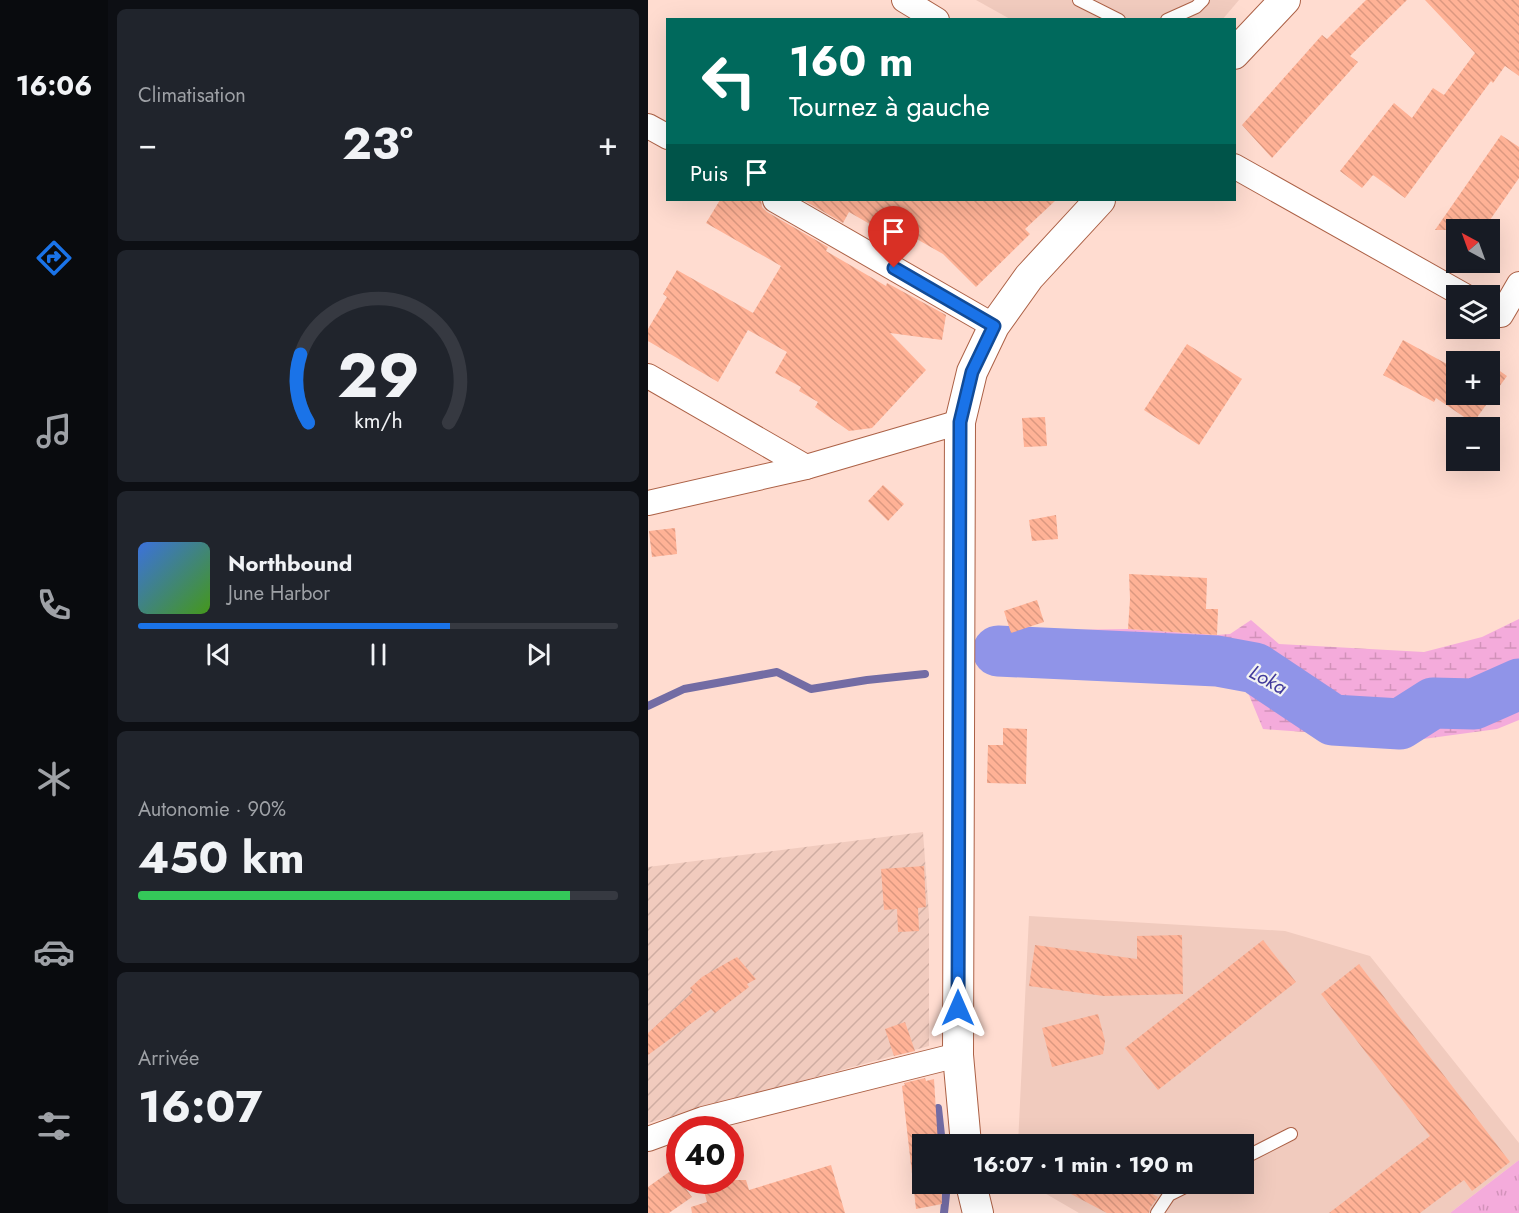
<!DOCTYPE html>
<html lang="fr">
<meta charset="utf-8">
<style>
body{margin:0;font-family:Jost,sans-serif;background:#20242c;color:#f1f3f6;height:100vh;display:flex;flex-direction:column;font-size:22px;white-space:nowrap}
*{box-sizing:border-box;margin:0}
p{font-size:20px;color:#9ea1a6}
.icon{flex:none;width:33px;height:33px;fill:none;stroke:currentColor;stroke-width:2;stroke-linecap:round;stroke-linejoin:round}
.map{position:relative;flex:1;overflow:hidden}
.side{display:flex;flex-direction:column;gap:9px;padding:9px;background:#0d0f14;width:540px}
.side>*{flex:none}
.guide{position:absolute;left:18px;top:18px;width:570px;height:183px;border-radius:0px;box-shadow:0 6px 24px #0002;background:#00695c;color:#fff;overflow:hidden}
.needle{width:39px;rotate:319deg}
.tools{position:absolute;left:798px;top:219px;display:grid;gap:12px}
.tools a{display:grid;place-items:center;width:54px;height:54px;border-radius:0px;background:#171b24;box-shadow:0 6px 24px #0002;font-size:30px}
.speed{position:absolute;left:18px;top:1116px;display:flex;gap:12px;font-size:30px;font-weight:700;text-align:center}
.speed>*{display:grid;place-content:center;width:78px;height:78px;border-radius:50%;background:#171b24;box-shadow:0 6px 24px #0002;line-height:1}
.speed .limit{border:9px solid #d22;background:#fff;color:#111}
.pin{position:absolute;display:grid;place-items:center;width:51px;height:51px;color:#fff;margin:-62px -26px;border-radius:50% 50% 50% 0;rotate:-45deg;box-shadow:0 0 6px #0007}
.pin .icon{rotate:45deg}
.me{position:absolute;width:66px;margin:-33px;rotate:0deg;stroke-linejoin:round;filter:drop-shadow(0 0 4px #0008)}
.turn{display:flex;align-items:center;gap:21px;height:126px;padding:0 24px;font-size:27px}
.turn .icon{width:78px;height:78px;stroke-width:2.5}
.turn b{display:block;font-size:42px;line-height:51px}
.then{display:flex;align-items:center;height:57px;padding:0 24px;background:#0003;gap:12px;font-size:22px}
.big{font-size:45px;font-weight:700;line-height:1.1}
.side .widget{flex:1;display:flex;flex-direction:column;justify-content:center;gap:9px;min-width:0;padding:0 21px;border-radius:9px;background:#20242c}
.side .dial{align-items:center;gap:0}
.dial svg{height:156px;overflow:visible;fill:none;stroke:#363941;stroke-width:7;stroke-linecap:round;text-anchor:middle}
.dial text{fill:#f1f3f6;stroke:none}
.song{display:flex;align-items:center;gap:18px}
.cover{width:72px;height:72px;border-radius:9px;background:linear-gradient(135deg,hsl(220 70% 55%),hsl(100 70% 35%))}
.played{height:6px;border-radius:3px;background:linear-gradient(90deg,#1a73e8 65%,#363941 65%)}
.keys{display:flex;justify-content:space-around;direction:ltr}
.heat{display:flex;justify-content:space-between;align-items:center;font-size:33px;direction:ltr}
.charge{height:9px;border-radius:4px;background:linear-gradient(90deg,#34c759 90%,#363941 0)}
.trip{position:absolute;left:264px;top:1134px;width:342px;height:60px;border-radius:0px;background:#171b24;box-shadow:0 6px 24px #0002;font-weight:700;line-height:60px;text-align:center}
main{display:flex;flex:1;min-height:0}
.menu{display:flex;flex-direction:column;width:108px;justify-content:space-around;align-items:center;background:#090b0e;color:#9ea1a6}
.menu .icon{width:42px;height:42px}
.menu .selected{color:#1a73e8}
.menu b{font-size:27px;color:#f1f3f6}
.map>svg:first-child{display:block}
.built{fill:#f1cbbe}
.industrial{fill:url(#industrial-furrows)}
.grass{fill:url(#grass-tufts)}
.wetland{fill:url(#wetland-marsh)}
.lines{fill:none;stroke-linecap:round;stroke-linejoin:round}
.stream{stroke:#736ca4;stroke-width:8}
.river{stroke:#9094e8;stroke-width:51}
.building{fill:url(#building-back-hatch)}
.service-casing{stroke:#ac6146;stroke-width:14}
.minor-casing{stroke:#ac6146;stroke-width:26}
.tertiary-casing{stroke:#ac6146;stroke-width:32}
.service{stroke:#fff;stroke-width:12}
.minor{stroke:#fff;stroke-width:24}
.tertiary{stroke:#fff;stroke-width:30}
.route-casing{stroke:#114b97;stroke-width:15}
.route{stroke:#1a73e8;stroke-width:10}
.labels{text-anchor:middle;dominant-baseline:central;stroke-width:4.5;stroke-linejoin:round;paint-order:stroke}
.water-label{font-size:20px;font-style:italic;fill:#40399a;stroke:#f2f2f2}
</style>
<main>
<nav class="menu">
<b>16:06</b>
<svg class="icon selected" aria-label="directions" viewBox="0 0 24 24"><path d="M12 3l9 9-9 9-9-9zM9 14v-3h6M13 9l2 2-2 2"/></svg>
<svg class="icon" aria-label="music" viewBox="0 0 24 24"><path d="M9 18V5l10-2v13"/><circle cx="6" cy="18" r="3"/><circle cx="16" cy="16" r="3"/></svg>
<svg class="icon" aria-label="phone" viewBox="0 0 24 24"><path d="M5 4h4l2 5-3 2q2 4 5 5l2-3 5 2v4C11 20 4 13 5 4z"/></svg>
<svg class="icon" aria-label="climate" viewBox="0 0 24 24"><path d="M12 3v18M4 7l16 10M4 17L20 7"/></svg>
<svg class="icon" aria-label="car" viewBox="0 0 24 24"><path d="M5 17H2v-5l4-1 3-4h7l3 4 3 1v5h-3M9 17h6M6 11h13"/><circle cx="7" cy="17" r="2"/><circle cx="17" cy="17" r="2"/></svg>
<svg class="icon" aria-label="filters" viewBox="0 0 24 24"><path d="M4 7h16M4 17h16"/><circle cx="9" cy="7" r="2"/><circle cx="15" cy="17" r="2"/></svg>
</nav>
<section class="side">
<div class="widget"><p>Climatisation</p>
<div class="heat"><a>−</a><b class="big">23°</b><a>+</a></div>
</div>
<div class="widget dial"><svg viewBox="0 0 100 80">
<path d="M14 69A42 42 0 1 1 86 69"/>
<path d="M14 69A42 42 0 0 1 10 34" stroke="#1a73e8"/>
<text x="50" y="56" font-size="32" font-weight="700">29</text>
<text x="50" y="72" font-size="11">km/h</text>
</svg></div>
<div class="widget">
<div class="song"><i class="cover"></i><div><b>Northbound</b><p>June Harbor</p></div></div>
<div class="played"></div>
<div class="keys"><svg class="icon" aria-label="previous" viewBox="0 0 24 24"><path d="M18 5L8 12l10 7zM5 5v14"/></svg><svg class="icon" aria-label="pause" viewBox="0 0 24 24"><path d="M8 5v14M16 5v14"/></svg><svg class="icon" aria-label="next" viewBox="0 0 24 24"><path d="M6 5l10 7-10 7zM19 5v14"/></svg></div>
</div>
<div class="widget"><p>Autonomie · 90%</p><b class="big">450 km</b><div class="charge"></div></div>
<div class="widget"><p>Arrivée</p><b class="big">16:07</b></div>
</section>
<div class="map">
<svg width="871" height="1213" viewBox="0 0 871 1213">
<defs>
<pattern id="industrial-furrows" width="10" height="10" patternUnits="userSpaceOnUse" patternTransform="scale(1.5)"><rect width="10" height="10" fill="#f1cbbe"/><path d="M-1 1l2-2M0 10L10 0M9 11l2-2" fill="none" stroke="#cfada2"/></pattern>
<pattern id="grass-tufts" width="24" height="20" patternUnits="userSpaceOnUse" patternTransform="scale(1.5)"><rect width="24" height="20" fill="#f4abdb"/><path d="M3 7l-1-3M5 7V3M7 7l1-3M15 17l-1-3M17 17v-4M19 17l1-3" fill="none" stroke="#d292ba"/></pattern>
<pattern id="wetland-marsh" width="20" height="14" patternUnits="userSpaceOnUse" patternTransform="scale(1.5)"><rect width="20" height="14" fill="#f4abdb"/><path d="M1 5h8M5 5V1M11 12h8M15 12V8" fill="none" stroke="#d292ba"/></pattern>
<pattern id="building-back-hatch" width="6" height="6" patternUnits="userSpaceOnUse" patternTransform="scale(1.5)"><rect width="6" height="6" fill="#ffb296"/><path d="M-1 5l2 2M0 0l6 6M5-1l2 2" fill="none" stroke="#db9880"/></pattern>
</defs>
<rect width="100%" height="100%" fill="#ffdcd0"/>
<g class="built">
<polygon points="328,0 591,0 574,20 362,19"/>
<polygon points="381,916 637,931 722,956 871,1143 871,1160 802,1213 431,1213 381,1184 596,1184 596,1144 370,1144"/>
</g>
<polygon class="industrial" points="275,832 281,915 281,1046 0,1123 0,867"/>
<polygon class="grass" points="871,1160 871,1213 802,1213"/>
<polygon class="wetland" points="871,619 871,720 849,729 768,740 615,729 592,673 342,668 342,637 416,630 480,629 569,635 582,634 603,620 631,644 776,652 834,637"/>
<g class="lines">
<g class="stream">
<polyline points="0,706 36,689 129,672 163,689 219,680 277,674"/>
<polyline points="290,1108 294,1144"/>
<polyline points="296,1213 298,1194 297,1184"/>
</g>
<polyline class="river" points="350,651 569,661 607,668 685,720 752,724 785,703 826,704 871,684"/>
</g>
<g class="building">
<polygon points="718,0 759,0 702,56 710,62 624,158 594,125 674,35 679,39"/>
<polygon points="777,0 871,0 871,76 857,66 845,83 843,81 757,198 725,175 714,188 692,171 746,103 764,118 785,88 796,95 827,53"/>
<polygon points="853,135 871,147 871,178 835,230 787,230"/>
<polygon points="72,200 113,200 114,207 119,212 180,247 178,251 238,286 239,283 298,315 294,340 242,333 278,370 224,428 201,431 167,407 170,402 151,391 153,387 127,373 139,352 100,330 70,382 0,341 0,329 19,297 15,294 29,270 105,313 133,266 58,223"/>
<polygon points="155,200 408,200 377,229 382,234 328,287 295,254 244,225 239,234 201,212 195,223"/>
<polygon points="755,340 808,369 808,394 842,394 842,364 859,376 825,423 788,398 786,402 735,375"/>
<polygon points="539,344 594,379 551,445 496,410"/>
<polygon points="397,417 399,446 376,447 374,418"/>
<polygon points="235,485 256,504 240,521 220,501"/>
<polygon points="408,515 410,539 384,541 381,520"/>
<polygon points="27,528 29,554 4,557 1,531"/>
<polygon points="481,574 559,578 558,609 570,609 569,635 480,629 482,599"/>
<polygon points="389,600 396,622 363,633 356,611"/>
<polygon points="355,728 379,729 378,784 339,783 340,745 355,745"/>
<polygon points="276,866 278,907 270,908 271,931 250,932 249,909 236,910 233,869"/>
<polygon points="534,935 535,994 456,996 381,986 387,945 489,959 489,936"/>
<polygon points="615,940 648,982 510,1090 477,1048"/>
<polygon points="89,957 108,979 99,984 101,987 67,1013 63,1009 0,1055 0,1033 45,992 42,988 54,977"/>
<polygon points="711,964 862,1162 824,1191 816,1180 772,1213 681,1213 782,1136 673,994"/>
<polygon points="450,1014 457,1041 455,1054 404,1067 394,1028"/>
<polygon points="257,1022 267,1051 246,1056 237,1029"/>
<polygon points="277,1078 278,1081 286,1079 290,1144 274,1144 274,1184 293,1184 294,1204 268,1209 254,1086 257,1085 256,1083"/>
<polygon points="183,1165 197,1213 44,1213 43,1207 59,1202 53,1180 98,1180 101,1190"/>
<polygon points="24,1170 44,1197 21,1213 0,1213 0,1187"/>
<polygon points="404,1184 486,1184 510,1197 502,1208 501,1213 459,1213"/>
</g>
<g class="lines">
<defs>
<g id="service">
<polyline points="431,0 471,20"/>
<polyline points="519,20 548,7 555,0"/>
<polyline points="596,1158 643,1134"/>
<polyline points="509,1213 521,1195 543,1184"/>
</g>
<g id="minor">
<polyline points="256,0 289,20"/>
<polyline points="0,126 20,137"/>
<polyline points="586,166 817,296"/>
<polyline points="127,200 346,326"/>
<polyline points="853,315 871,284"/>
<polyline points="0,376 158,467"/>
<polyline points="0,503 158,467 312,422"/>
<polyline points="0,1139 55,1119 310,1055"/>
</g>
<g id="tertiary">
<polyline points="586,54 637,0"/>
<polyline points="318,1144 310,1055 312,422 324,372 346,326 381,277 452,200"/>
<polyline points="323,1184 330,1213"/>
</g>
</defs>
<use href="#service" class="service-casing"/>
<use href="#minor" class="minor-casing"/>
<use href="#tertiary" class="tertiary-casing"/>
<use href="#service" class="service"/>
<use href="#minor" class="minor"/>
<use href="#tertiary" class="tertiary"/>
</g>
<g class="lines">
<defs>
<polyline id="route" points="246,268 346,326 324,372 312,422 310,1008"/>
</defs>
<use href="#route" class="route-casing"/>
<use href="#route" class="route"/>
</g>
<g class="labels">
<g class="water-label">
<text transform="translate(620 680) rotate(29)">Loka</text>
</g>
</g>
</svg>
<div class="tools">
<a><svg class="needle" viewBox="-14 -14 28 28"><path d="M0-13l5 13h-10z" fill="#e53935"/><path d="M0 13l5-13h-10z" fill="#9ea1a6"/></svg></a>
<a><svg class="icon" aria-label="layers" viewBox="0 0 24 24"><path d="M12 4l9 5-9 5-9-5zM3 14l9 5 9-5"/></svg></a>
<a>+</a>
<a>−</a>
</div>
<div class="speed"><div class="limit">40</div></div>
<div class="pin" style="left:246px;top:268px;background:#d93025"><svg class="icon" aria-label="arrive" viewBox="0 0 24 24"><path d="M6 21V4h12l-3 4 3 4H6"/></svg></div>
<svg class="me" style="left:310px;top:1008px" viewBox="-20 -20 40 40"><path d="M0-17L14 15 0 8-14 15z" fill="#1a73e8" stroke="#fff" stroke-width="4"/></svg>
<div class="trip">16:07 · 1 min · 190 m</div>
<div class="guide">
<div class="turn"><svg class="icon" aria-label="left" viewBox="0 0 24 24"><path d="M17 20v-9H6M10 6l-5 5 5 5"/></svg><div><b>160 m</b>Tournez à gauche</div></div>
<div class="then">Puis<svg class="icon" aria-label="arrive" viewBox="0 0 24 24"><path d="M6 21V4h12l-3 4 3 4H6"/></svg></div>
</div>
</div>
</main>
